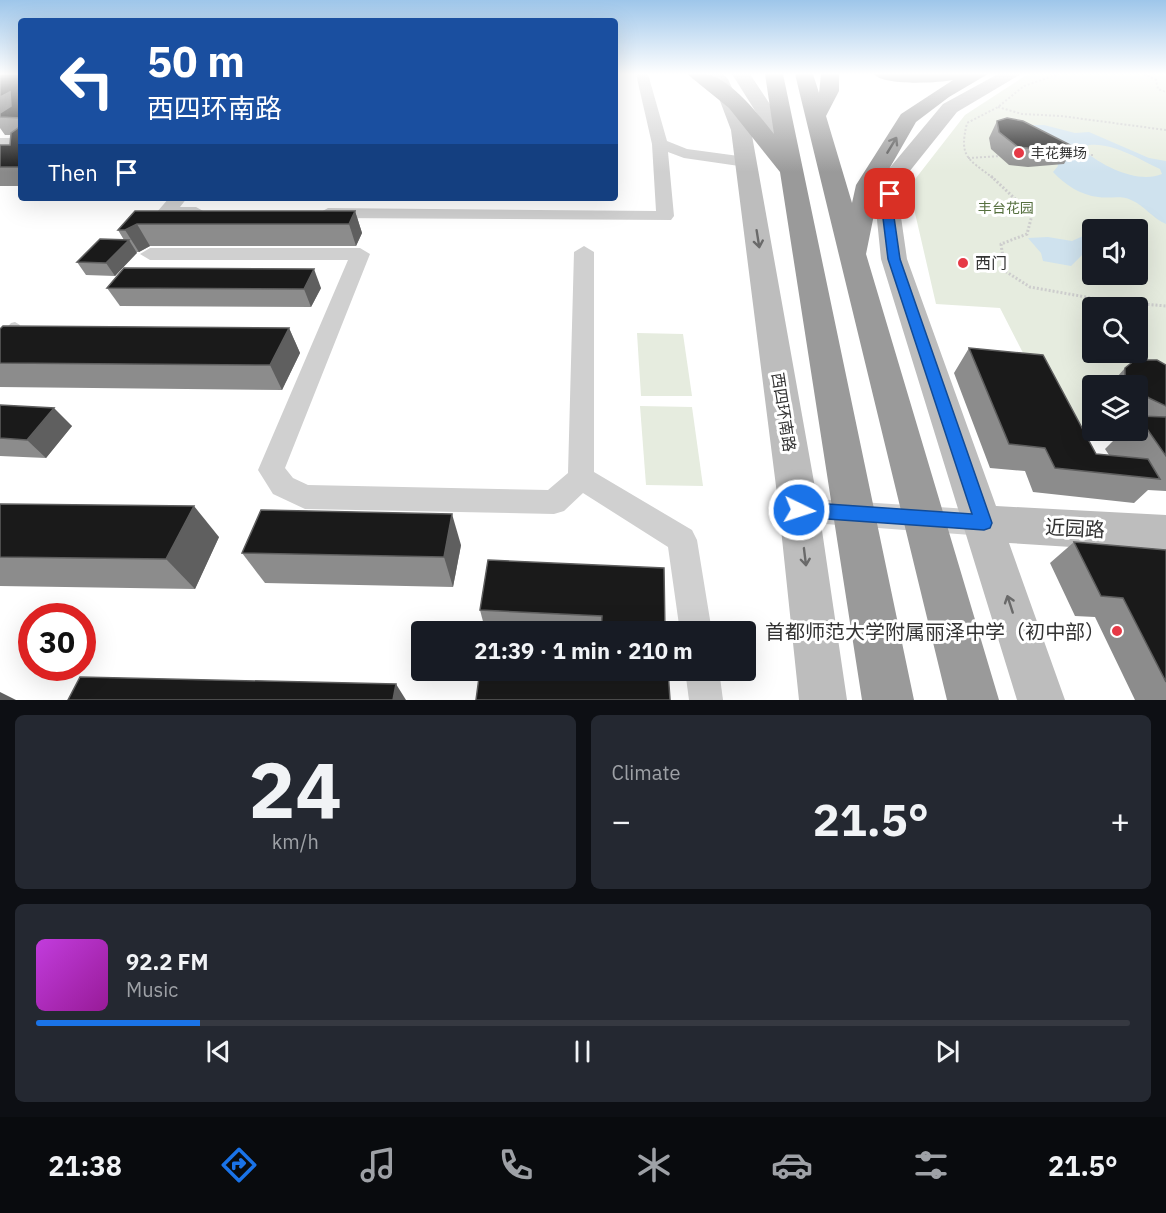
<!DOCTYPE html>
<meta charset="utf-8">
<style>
body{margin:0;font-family:"IBM Plex Sans","Noto Sans SC",sans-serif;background:#242831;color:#f1f3f6;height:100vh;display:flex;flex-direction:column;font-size:22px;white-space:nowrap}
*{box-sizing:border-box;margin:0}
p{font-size:20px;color:#9ea1a6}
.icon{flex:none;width:33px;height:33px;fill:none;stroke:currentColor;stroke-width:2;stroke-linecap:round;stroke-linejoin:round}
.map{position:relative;height:700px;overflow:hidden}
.panel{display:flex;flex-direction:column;gap:15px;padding:15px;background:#0d0f14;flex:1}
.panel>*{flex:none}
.banner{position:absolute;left:18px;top:18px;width:600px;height:183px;border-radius:6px;box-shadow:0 6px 24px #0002;background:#1a4fa0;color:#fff;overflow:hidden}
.fabs{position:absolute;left:1082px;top:219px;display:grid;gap:12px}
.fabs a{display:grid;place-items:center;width:66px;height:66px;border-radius:6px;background:#171b24;box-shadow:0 6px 24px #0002;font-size:30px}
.speed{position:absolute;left:18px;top:603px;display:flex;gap:12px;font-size:30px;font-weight:700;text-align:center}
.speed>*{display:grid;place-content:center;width:78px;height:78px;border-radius:50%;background:#171b24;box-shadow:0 6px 24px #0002;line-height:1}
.speed .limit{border:9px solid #d22;background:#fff;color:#111}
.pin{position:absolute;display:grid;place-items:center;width:51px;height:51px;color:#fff;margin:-26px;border-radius:12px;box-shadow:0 3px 9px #0006}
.me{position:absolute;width:66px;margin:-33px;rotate:94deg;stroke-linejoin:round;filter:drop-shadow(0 0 4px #0008)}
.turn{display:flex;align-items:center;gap:21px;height:126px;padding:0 30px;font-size:27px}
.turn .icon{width:78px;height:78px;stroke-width:2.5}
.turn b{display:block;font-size:42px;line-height:51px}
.then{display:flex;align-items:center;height:57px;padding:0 30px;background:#0003;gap:12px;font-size:22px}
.big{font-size:45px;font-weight:700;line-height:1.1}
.panel .tile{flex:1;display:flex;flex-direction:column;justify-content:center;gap:9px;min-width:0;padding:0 21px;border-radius:9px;background:#242831}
.panel .dial{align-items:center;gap:0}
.dial b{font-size:78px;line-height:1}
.song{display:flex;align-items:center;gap:18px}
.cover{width:72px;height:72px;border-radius:9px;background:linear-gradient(135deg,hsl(290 70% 55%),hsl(300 70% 35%))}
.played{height:6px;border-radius:3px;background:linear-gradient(90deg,#1a73e8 15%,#363941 15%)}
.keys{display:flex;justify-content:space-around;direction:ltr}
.heat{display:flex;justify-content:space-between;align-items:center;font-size:33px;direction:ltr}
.panel .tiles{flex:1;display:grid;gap:15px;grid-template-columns:1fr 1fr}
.tile:last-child{grid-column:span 2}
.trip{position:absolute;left:411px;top:621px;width:345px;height:60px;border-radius:6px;background:#171b24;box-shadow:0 6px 24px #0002;font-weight:700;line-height:60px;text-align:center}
.tab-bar{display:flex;height:96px;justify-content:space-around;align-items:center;background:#090b0e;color:#9ea1a6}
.tab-bar .icon{width:42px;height:42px}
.tab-bar .current{color:#1a73e8}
.tab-bar b{font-size:27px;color:#f1f3f6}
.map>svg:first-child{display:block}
.green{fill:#e6ecdf;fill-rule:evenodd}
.water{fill:#cfe2ee;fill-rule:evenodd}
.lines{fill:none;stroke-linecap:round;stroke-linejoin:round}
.path-far1{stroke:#cdcdcd;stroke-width:2;stroke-dasharray:2 2;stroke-linecap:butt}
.path{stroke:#cdcdcd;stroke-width:3;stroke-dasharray:2 2;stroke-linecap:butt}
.lane{fill:#d0d0d0;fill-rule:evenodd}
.street{fill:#d0d0d0;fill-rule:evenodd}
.secondary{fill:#bdbdbd;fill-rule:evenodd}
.highway{fill:#9a9a9a;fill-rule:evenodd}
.wall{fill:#8c8c8c}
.shaded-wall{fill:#5f5f5f}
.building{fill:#1a1a1a;stroke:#5f5f5f;stroke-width:1.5}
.oneway{stroke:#525252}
.oneway2{stroke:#6a6a6a}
.route{fill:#1a73e8;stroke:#114b97;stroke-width:1.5}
.poi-dot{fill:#e63946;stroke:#fff;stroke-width:2}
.labels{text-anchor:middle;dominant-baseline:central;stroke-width:6;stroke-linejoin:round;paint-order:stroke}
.far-poi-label{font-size:14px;fill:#333;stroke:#fff;text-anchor:start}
.far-park-label{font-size:14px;fill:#56703f;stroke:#fff}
.poi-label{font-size:16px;fill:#333;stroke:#fff;text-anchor:start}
.street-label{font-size:16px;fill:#333;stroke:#fff}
.near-street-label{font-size:20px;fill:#333;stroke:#fff}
.near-poi-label{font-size:20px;fill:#333;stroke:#fff;text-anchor:end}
</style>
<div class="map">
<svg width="1166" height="700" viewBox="0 0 1166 700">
<rect width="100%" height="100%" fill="#fff"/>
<g class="green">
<path d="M1028,74H1166V438L1062,429L1000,308L936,304L909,187L965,115ZM1092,230H1137V274H1092ZM1092,308H1137V352H1092ZM1092,386H1137V430H1092Z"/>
<polygon points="637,333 683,334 692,396 641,396"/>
<polygon points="640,406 692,407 703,486 646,485"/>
</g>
<g class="water">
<path d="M1032,125H1044L1075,133L1089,132L1149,158L1166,161V224C1152,218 1144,205 1131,200C1121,195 1109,199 1098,197C1081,195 1065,185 1053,172L1058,166L1056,159L1025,128ZM1089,145C1112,142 1139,159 1160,169L1162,174C1139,184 1104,167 1086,152L1085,147Z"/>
<polygon points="1083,236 1092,241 1092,257 1082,255 1071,266 1043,261 1041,253 1028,238 1048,237 1072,241"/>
</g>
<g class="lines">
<g class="path-far1">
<polyline points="1144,74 1156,80 1158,89 1166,92"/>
<polyline points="998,107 1022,114 1061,116 1166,130"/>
<polyline points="1067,155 1093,155"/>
<polyline points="968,158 1002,156"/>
<path d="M993,178C967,158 959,157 967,123L998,107L1024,86L1059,74"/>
</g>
<polyline class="path" points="991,176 1032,215 1027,234 1001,244 1005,271 1030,287 1108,301 1166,306"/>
<polygon class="lane" points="15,322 20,325 19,327 4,344 0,345 0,335 11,323"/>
<g class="street">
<polygon points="636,74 648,74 667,141 687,149 746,157 754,162 746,167 684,158 668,152 674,216 671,220 328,218 319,213 328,208 656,211 652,144"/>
<rect x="0" y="138" width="21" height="10"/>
<polygon points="169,198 187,198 180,207 196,207 205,212 196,217 160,216 157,212"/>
<polygon points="584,246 594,252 594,472 692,530 697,540 712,632 680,632 668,547 583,493 564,511 554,514 305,509 273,494 258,470 348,260 150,260 140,254 150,248 360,248 370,254 285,468 293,478 308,485 548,490 568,473 574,252"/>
<polygon points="799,498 984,510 994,514 998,523 994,532 984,536 799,522 789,519 785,510 789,501"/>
<polygon points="685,670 719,670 723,700 689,700"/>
</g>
<g class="secondary">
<polygon points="703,74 723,74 728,79 751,130 819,510 847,700 799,700 779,510 731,130 714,85"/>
<polygon points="732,74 750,74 789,133 796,163 793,168 777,168 769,133"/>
<polygon points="998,74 1021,74 957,112 909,172 900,210 907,259 996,506 1166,515 1166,553 1009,543 1065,700 1017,700 881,259 876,210 887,171 943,104"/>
</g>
<g class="highway">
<path d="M687,74C694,74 704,73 711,75C736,85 758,114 774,134L765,74H783L914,700H862L780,172L729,108Z"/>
<path d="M795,74H813L819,93L821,74H839V91L826,116L852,203L856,185L901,114L953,80C938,83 883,86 874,74H988L949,97L916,122L880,185L866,254L999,700H947Z"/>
</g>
</g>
<g class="wall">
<polygon points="0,74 21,74 21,186 0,186 0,145 10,145 11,135 5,135 0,128"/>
<polygon points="997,121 1074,147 1064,164 1028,167 1009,165 991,149 989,138"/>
<polygon points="135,211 355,211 362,233 356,246 150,246 139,252 137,252 115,276 86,275 77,262 124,240 118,230"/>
<polygon points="107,288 321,288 311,307 120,306"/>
<polygon points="289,328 300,353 282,390 0,387 0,329"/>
<polygon points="969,348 1096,454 1109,455 1105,449 1124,430 1137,430 1137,386 1109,386 1125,368 1166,365 1166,491 1148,490 1134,503 1033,492 1025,471 990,468 954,373"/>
<polygon points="0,405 72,426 46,458 0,456"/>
<polygon points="0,504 219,537 195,589 0,586"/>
<polygon points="1074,542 1166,550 1166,700 1135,700 1095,617 1075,616 1050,563"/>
<polygon points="461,545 453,587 265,583 242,553"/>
<polygon points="480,610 664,619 665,632 532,632 485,629"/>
</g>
<g class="shaded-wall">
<polygon points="10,92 21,108 0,117 0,97"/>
<polygon points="355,211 362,233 356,246 349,224"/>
<polygon points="137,224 150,246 139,252 125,230"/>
<polygon points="129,240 137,253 115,276 106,263"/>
<polygon points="314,269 321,288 311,307 304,289"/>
<polygon points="289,328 300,353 282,390 270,365"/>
<polygon points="54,408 72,426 46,458 27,440"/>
<polygon points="194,506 219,537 195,589 166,559"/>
<polygon points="452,514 461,545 453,587 444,557"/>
<polygon points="396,684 406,700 393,700"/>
<polygon points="0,692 16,700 0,700"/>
</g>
<g class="building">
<polygon points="0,74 21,74 21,118 0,117 0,113 11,106 10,92 0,97"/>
<polygon points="1007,118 1023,121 1074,147 1037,149 1018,147 999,132 997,121"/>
<polygon points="21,126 21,167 0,167 0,145 10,145 11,133"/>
<polygon points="135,211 355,211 349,224 137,224 125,230 118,230"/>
<polygon points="100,239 129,240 106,263 77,262"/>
<polygon points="124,268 314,269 304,289 107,288"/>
<polygon points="3,326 289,328 270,365 0,363 0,329"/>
<polygon points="969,348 1043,355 1096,454 1148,459 1160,479 1055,468 1045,448 1009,444"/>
<polygon points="1135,360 1157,360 1166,365 1166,406 1149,398 1138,391 1137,386 1134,386 1125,375 1125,368"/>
<polygon points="0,405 54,408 27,440 0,438"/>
<polygon points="1138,416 1166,417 1166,456"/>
<polygon points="0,504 194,506 166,559 0,557"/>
<polygon points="261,510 452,514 444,557 242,553"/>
<polygon points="1074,542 1166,550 1166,682 1123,598 1101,596"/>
<polygon points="488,560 664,568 665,632 601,632 602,616 480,610"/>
<polygon points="480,670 668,670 670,700 476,700"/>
<polygon points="80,677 396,684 393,700 68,700"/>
</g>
<defs><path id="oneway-shaft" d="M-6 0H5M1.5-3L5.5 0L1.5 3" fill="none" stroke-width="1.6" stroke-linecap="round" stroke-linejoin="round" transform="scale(1.5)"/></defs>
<use class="oneway" href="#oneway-shaft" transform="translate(892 145) rotate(-59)"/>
<g class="oneway2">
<use href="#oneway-shaft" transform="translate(758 239) rotate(81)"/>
<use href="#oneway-shaft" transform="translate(805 557) rotate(83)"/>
<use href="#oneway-shaft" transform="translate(1010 604) rotate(-108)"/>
</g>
<linearGradient id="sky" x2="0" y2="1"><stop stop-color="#9ec6ea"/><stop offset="0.43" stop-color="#fff"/><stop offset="1" stop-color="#fff" stop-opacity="0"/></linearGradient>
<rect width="1166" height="172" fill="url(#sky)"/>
<polygon class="route" points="890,191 895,194 893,210 900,259 992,523 990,528 984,530 799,517 793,515 790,510 793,505 799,502 972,514 888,259 882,210 885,194"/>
<g class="poi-dot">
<circle cx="1019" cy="153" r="6"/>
<circle cx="963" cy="263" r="6"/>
<circle cx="1117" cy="631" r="6"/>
</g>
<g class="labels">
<g class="far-poi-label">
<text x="1031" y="153">丰花舞场</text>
</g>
<g class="far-park-label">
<text x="1006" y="208">丰台花园</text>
</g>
<g class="poi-label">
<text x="975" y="263">西门</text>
</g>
<g class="street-label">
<text transform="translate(784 412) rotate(81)">西四环南路</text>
</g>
<g class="near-street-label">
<text transform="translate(1075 528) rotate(3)">近园路</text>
</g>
<g class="near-poi-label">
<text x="1105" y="631">首都师范大学附属丽泽中学（初中部）</text>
</g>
</g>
</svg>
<div class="fabs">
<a><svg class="icon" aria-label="sound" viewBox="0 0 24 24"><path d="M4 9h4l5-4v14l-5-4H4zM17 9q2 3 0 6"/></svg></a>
<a><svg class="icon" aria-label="search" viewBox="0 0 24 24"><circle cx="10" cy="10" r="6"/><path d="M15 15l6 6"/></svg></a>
<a><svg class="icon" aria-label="layers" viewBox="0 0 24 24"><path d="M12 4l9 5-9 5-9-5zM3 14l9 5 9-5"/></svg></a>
</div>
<div class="speed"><div class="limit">30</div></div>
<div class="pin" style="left:890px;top:194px;background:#d93025"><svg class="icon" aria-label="arrive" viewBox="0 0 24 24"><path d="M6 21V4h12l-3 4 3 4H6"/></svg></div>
<svg class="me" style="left:799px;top:510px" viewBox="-20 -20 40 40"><circle r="17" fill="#1a73e8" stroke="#fff" stroke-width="3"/><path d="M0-11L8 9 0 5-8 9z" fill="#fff"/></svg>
<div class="trip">21:39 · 1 min · 210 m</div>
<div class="banner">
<div class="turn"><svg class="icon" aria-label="left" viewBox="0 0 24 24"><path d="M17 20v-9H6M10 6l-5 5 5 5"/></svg><div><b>50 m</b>西四环南路</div></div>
<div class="then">Then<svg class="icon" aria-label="arrive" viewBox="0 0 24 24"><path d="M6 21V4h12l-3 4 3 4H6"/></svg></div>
</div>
</div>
<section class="panel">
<div class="tiles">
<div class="tile dial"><b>24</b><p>km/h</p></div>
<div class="tile"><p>Climate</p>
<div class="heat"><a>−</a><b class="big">21.5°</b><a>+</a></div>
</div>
<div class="tile">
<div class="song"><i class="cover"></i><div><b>92.2 FM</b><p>Music</p></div></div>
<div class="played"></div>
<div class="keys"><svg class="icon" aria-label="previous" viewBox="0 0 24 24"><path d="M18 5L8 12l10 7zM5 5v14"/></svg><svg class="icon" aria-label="pause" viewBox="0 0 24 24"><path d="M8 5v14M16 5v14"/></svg><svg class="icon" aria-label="next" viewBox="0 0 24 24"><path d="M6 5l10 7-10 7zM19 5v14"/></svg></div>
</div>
</div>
</section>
<nav class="tab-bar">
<b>21:38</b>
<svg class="icon current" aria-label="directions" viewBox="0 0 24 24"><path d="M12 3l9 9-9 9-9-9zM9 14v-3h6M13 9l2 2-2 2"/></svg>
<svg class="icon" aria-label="music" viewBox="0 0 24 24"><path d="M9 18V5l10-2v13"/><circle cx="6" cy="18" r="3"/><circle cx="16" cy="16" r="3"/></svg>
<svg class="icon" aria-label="phone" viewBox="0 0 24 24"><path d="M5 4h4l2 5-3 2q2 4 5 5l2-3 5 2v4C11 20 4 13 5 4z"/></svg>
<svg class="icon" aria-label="climate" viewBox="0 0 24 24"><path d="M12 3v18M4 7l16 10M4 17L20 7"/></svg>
<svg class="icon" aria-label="car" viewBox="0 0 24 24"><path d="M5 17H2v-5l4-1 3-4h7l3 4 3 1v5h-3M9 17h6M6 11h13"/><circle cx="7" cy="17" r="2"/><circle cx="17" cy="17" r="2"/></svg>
<svg class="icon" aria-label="filters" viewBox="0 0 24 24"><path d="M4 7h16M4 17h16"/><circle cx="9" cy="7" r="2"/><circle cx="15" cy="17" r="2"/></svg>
<b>21.5°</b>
</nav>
